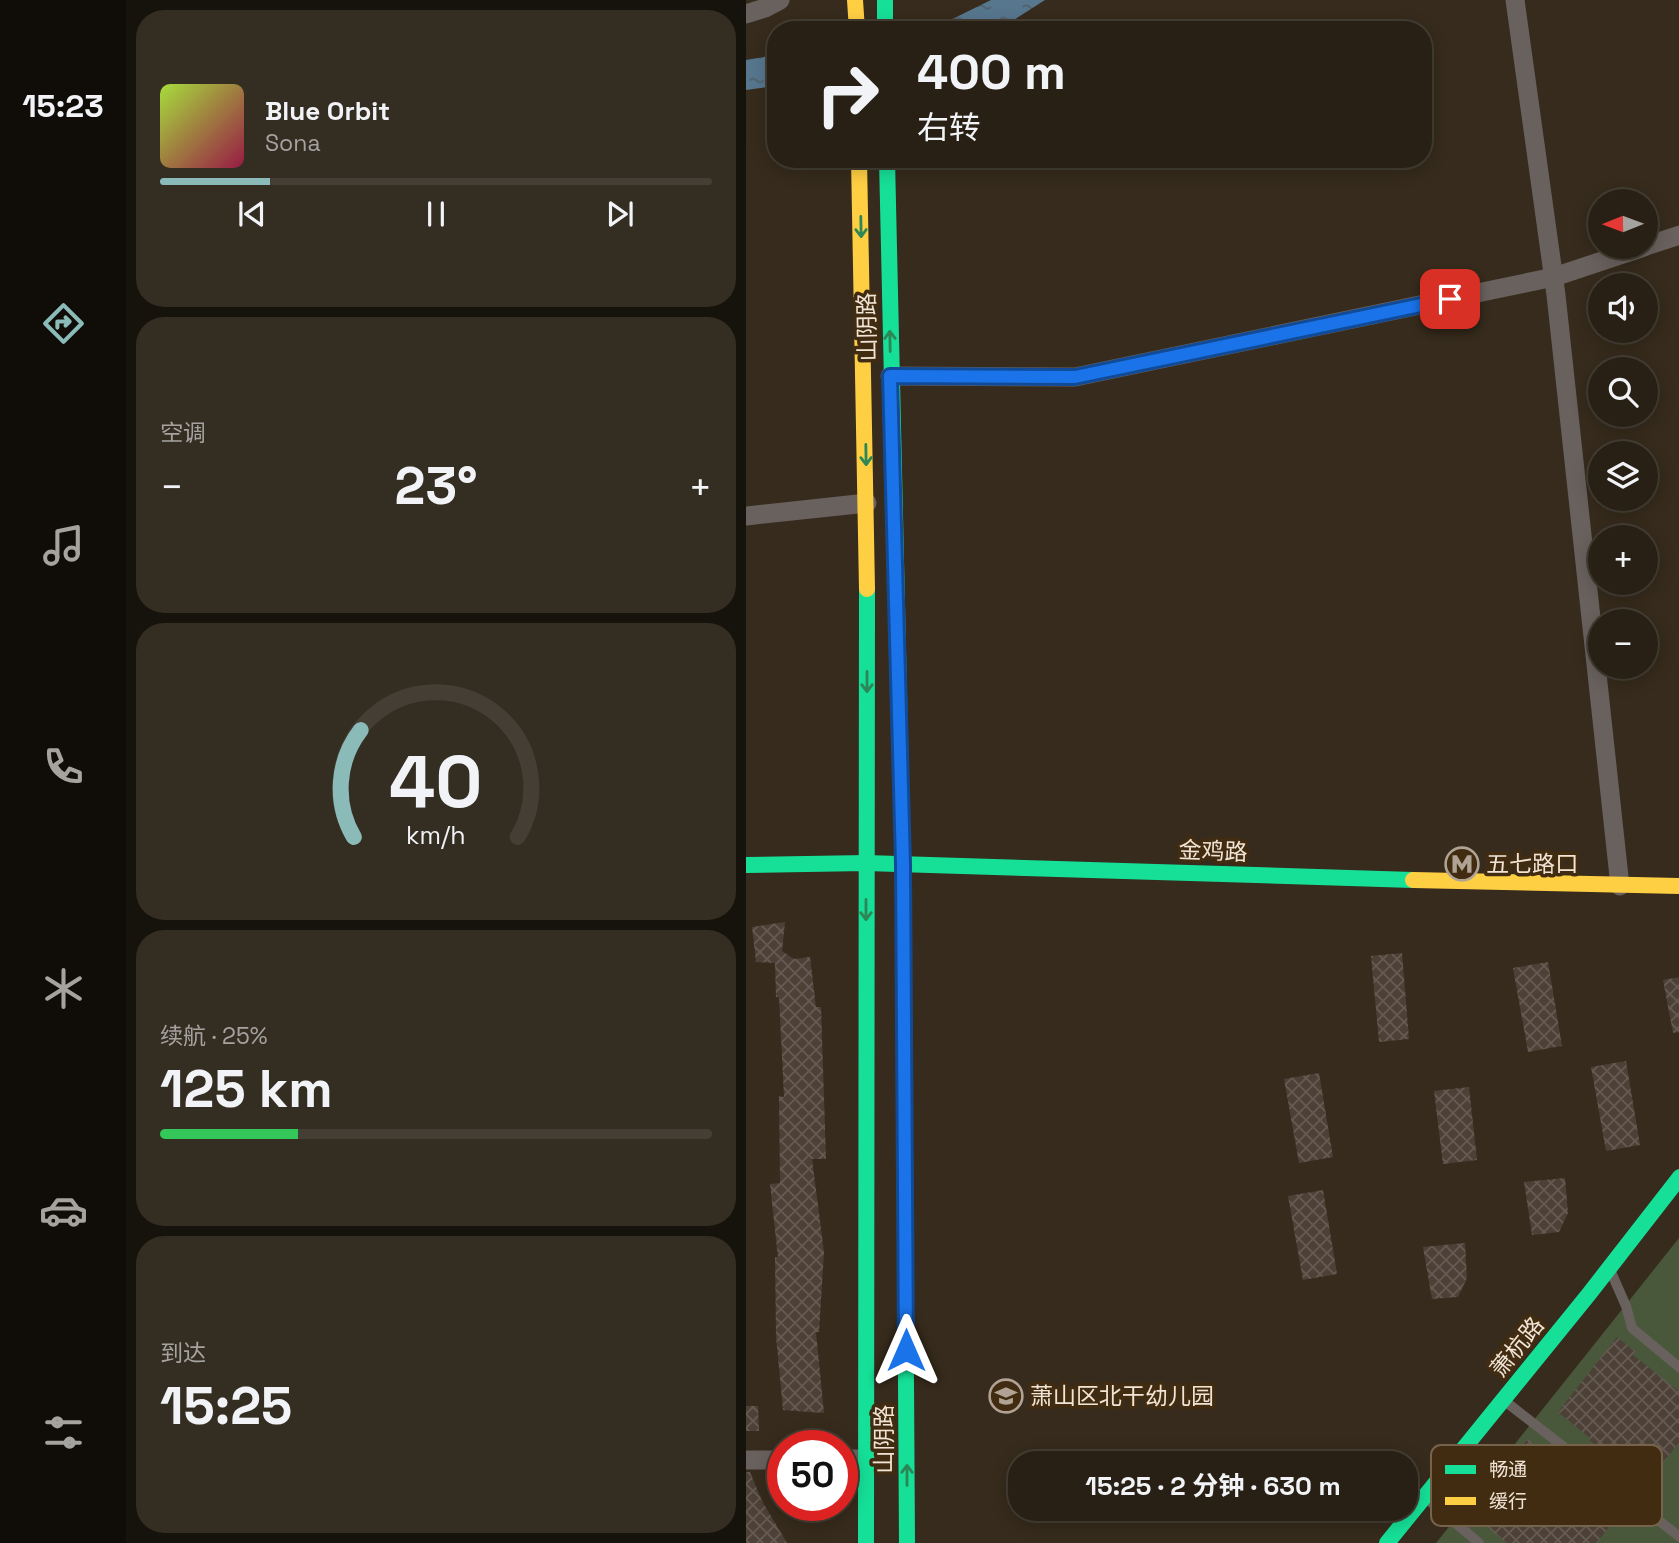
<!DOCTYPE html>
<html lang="zh">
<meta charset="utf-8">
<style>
body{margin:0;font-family:"Space Grotesk","Noto Sans SC",sans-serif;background:#342d22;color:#f1f3f6;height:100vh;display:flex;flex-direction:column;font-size:26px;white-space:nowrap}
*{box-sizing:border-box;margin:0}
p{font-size:23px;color:#a5a3a0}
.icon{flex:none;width:38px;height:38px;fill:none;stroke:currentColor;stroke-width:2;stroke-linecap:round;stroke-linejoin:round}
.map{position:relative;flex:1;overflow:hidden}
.side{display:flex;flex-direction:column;gap:10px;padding:10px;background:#16120c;width:620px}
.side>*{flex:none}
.banner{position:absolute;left:21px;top:21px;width:665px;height:147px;border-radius:28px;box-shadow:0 4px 18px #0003,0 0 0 2px #443e34;background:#282015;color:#f1f3f6;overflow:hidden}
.needle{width:46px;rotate:269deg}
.buttons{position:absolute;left:842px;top:189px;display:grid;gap:14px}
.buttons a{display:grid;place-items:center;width:70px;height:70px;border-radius:50%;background:#282015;box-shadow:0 4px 18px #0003,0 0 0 2px #443e34;font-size:35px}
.speed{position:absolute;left:21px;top:1430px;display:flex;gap:14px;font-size:35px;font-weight:700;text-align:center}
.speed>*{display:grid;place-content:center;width:91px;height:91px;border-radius:50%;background:#282015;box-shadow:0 4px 18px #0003,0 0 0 2px #443e34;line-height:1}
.speed .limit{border:10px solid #d22;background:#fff;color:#111}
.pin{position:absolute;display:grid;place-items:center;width:60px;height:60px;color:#fff;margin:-30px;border-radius:14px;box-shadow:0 4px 10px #0006}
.me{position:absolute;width:77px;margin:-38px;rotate:0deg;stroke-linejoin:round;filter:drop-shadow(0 0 5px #0008)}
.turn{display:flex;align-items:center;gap:24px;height:147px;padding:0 35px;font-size:32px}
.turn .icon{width:91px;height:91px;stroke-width:2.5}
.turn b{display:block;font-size:49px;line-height:60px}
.big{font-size:52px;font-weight:700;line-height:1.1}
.side .widget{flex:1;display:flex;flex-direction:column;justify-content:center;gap:10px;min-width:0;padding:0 24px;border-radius:28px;background:#342d22}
.side .dial{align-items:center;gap:0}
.dial svg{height:182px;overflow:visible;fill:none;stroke:#443e34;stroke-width:7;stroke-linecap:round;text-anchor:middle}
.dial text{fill:#f1f3f6;stroke:none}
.song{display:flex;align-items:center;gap:21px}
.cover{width:84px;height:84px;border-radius:10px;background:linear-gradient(135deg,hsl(80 70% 55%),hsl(340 70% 35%))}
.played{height:7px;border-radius:4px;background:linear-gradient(90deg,#8bbbb9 20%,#443e34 20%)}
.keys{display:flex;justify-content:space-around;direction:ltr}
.heat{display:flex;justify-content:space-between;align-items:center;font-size:38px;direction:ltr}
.charge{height:10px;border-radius:5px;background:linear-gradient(90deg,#34c759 25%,#443e34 0)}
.trip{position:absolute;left:262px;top:1451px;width:410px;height:70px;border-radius:28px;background:#282015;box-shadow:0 4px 18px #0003,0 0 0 2px #443e34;font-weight:700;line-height:70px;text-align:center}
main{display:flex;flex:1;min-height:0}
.tabs{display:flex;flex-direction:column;width:126px;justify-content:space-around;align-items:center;background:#100d08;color:#a5a3a0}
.tabs .icon{width:49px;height:49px}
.tabs .current{color:#8bbbb9}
.tabs b{font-size:32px;color:#f1f3f6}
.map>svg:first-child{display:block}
.park{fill:#49583a}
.water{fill:url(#water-ripples)}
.building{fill:url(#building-cross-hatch)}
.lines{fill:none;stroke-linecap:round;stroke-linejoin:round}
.lane{stroke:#69615d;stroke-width:10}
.street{stroke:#69615d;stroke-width:19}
.fast{stroke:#16e098;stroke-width:16}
.slow{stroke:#ffcf43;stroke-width:16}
.oneway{stroke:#2c8655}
.route-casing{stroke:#114b97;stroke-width:18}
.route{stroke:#1a73e8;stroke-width:12}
.labels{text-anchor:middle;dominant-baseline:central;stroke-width:7;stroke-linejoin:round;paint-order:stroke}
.street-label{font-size:23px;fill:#f1e4d5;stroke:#412c12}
.poi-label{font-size:23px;fill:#f1e4d5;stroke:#412c12;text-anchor:start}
.key{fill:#412c12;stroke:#76634c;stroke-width:2}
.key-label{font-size:19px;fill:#f1e4d5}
</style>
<main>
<nav class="tabs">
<b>15:23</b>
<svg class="icon current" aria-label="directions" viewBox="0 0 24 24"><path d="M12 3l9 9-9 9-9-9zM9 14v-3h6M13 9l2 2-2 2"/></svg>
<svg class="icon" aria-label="music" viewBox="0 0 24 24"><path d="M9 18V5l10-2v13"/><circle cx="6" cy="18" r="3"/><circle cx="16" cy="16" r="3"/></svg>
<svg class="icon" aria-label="phone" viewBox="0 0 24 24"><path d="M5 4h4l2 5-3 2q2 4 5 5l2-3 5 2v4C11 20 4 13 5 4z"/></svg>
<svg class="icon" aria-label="climate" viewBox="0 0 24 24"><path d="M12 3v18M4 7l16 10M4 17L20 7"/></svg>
<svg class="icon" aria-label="car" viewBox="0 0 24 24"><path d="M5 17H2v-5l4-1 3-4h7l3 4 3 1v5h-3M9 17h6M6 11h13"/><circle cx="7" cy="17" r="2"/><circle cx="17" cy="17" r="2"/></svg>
<svg class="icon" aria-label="filters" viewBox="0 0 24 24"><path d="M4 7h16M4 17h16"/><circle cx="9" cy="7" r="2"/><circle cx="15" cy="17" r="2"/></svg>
</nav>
<section class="side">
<div class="widget">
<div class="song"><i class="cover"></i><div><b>Blue Orbit</b><p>Sona</p></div></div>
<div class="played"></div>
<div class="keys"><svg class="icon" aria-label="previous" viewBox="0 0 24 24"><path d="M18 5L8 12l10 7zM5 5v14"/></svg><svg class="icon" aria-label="pause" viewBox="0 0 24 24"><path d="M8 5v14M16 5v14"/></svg><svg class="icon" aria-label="next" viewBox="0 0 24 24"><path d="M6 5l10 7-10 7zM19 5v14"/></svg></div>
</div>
<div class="widget"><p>空调</p>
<div class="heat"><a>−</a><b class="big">23°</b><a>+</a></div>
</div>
<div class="widget dial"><svg viewBox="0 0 100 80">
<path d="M14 69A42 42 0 1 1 86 69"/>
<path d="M14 69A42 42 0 0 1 17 22" stroke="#8bbbb9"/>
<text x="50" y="56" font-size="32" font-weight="700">40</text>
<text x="50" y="72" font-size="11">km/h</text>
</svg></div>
<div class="widget"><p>续航 · 25%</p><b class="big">125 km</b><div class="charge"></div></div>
<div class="widget"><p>到达</p><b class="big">15:25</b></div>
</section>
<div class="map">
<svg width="934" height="1543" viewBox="0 0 934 1543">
<defs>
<pattern id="water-ripples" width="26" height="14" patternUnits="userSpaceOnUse" patternTransform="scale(1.75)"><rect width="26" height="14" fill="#57778f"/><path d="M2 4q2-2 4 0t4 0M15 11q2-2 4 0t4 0" fill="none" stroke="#50606b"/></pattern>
<pattern id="building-cross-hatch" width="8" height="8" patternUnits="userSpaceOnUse" patternTransform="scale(1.75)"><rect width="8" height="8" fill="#4c4037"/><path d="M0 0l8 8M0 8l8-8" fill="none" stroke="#665b53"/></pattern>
</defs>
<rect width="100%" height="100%" fill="#362b1c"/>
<polygon class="park" points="933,1238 933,1543 690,1543"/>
<g class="water">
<polygon points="245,0 299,0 252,30 184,30"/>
<polygon points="30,55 30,86 0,90 0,60"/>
</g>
<g class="building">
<polygon points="39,922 36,951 48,959 64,957 70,1007 75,1007 80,1159 66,1159 78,1252 73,1332 70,1332 78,1413 37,1410 30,1336 29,1257 32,1258 24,1184 34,1183 33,1096 38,1097 33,997 30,997 29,963 10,962 6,927"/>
<polygon points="656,953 663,1039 633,1042 625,956"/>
<polygon points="802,962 816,1046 782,1052 767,968"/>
<polygon points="934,977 934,1032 927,1033 917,980"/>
<polygon points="880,1061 894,1145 860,1151 845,1067"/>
<polygon points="573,1073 587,1157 553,1163 538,1079"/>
<polygon points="723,1087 731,1160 697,1164 688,1091"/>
<polygon points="819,1178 822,1213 813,1232 786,1235 778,1182"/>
<polygon points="577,1190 591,1274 557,1280 542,1196"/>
<polygon points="719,1243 721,1278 712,1297 686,1299 677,1247"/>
<polygon points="871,1337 890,1352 887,1355 934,1392 934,1441 900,1485 843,1440 844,1438 812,1412"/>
<polygon points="0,1406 12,1406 13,1431 0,1431"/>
<polygon points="782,1439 873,1514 851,1543 761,1543 723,1513"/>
<polygon points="0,1472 4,1472 16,1501 41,1543 0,1543"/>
</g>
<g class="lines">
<g class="lane">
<polyline points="865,1272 880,1306 886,1328 934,1368"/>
<polyline points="760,1402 934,1537"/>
<polyline points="680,1498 733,1543"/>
</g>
<g class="street">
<polyline points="769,0 810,295 874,886"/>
<polyline points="0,14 19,8 34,0"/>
<polyline points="900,246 934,235"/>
<polyline points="144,376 329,377 808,277 898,247"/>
<polyline points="0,516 121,503"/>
<polyline points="96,1459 120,1459"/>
<polyline points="0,1460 37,1460"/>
</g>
<g class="fast">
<polyline points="139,0 139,30"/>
<polyline points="141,159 157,872"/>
<polyline points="0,865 120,863 667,880"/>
<polyline points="159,1220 161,1543"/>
<polyline points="120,1543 121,589"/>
<polyline points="641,1543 843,1294 934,1177"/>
</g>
<g class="slow">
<polyline points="109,0 111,30"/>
<polyline points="113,159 121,589"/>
<polyline points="157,872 159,1220"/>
<polyline points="667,880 934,886"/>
</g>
</g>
<defs><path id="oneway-shaft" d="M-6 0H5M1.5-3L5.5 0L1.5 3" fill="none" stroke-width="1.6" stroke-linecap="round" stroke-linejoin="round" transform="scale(1.75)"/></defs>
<g class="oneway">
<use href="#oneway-shaft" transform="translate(115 227) rotate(89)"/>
<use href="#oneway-shaft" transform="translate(144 341) rotate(-91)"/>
<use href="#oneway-shaft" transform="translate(120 455) rotate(89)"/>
<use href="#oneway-shaft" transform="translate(121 682) rotate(90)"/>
<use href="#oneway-shaft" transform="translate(120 910) rotate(90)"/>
<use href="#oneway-shaft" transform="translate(161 1475) rotate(-90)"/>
</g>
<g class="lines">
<defs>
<polyline id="route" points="160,1350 157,864 144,376 329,377 704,299"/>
</defs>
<use href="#route" class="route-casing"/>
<use href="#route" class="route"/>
</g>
<defs>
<symbol id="metro-ring" viewBox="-11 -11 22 22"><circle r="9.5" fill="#412c12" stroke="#b0a394" stroke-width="1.5"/><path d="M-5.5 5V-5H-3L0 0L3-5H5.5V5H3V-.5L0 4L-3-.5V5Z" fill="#b0a394"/></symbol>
<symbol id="school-ring" viewBox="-11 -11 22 22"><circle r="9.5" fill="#412c12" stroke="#b0a394" stroke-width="1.5"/><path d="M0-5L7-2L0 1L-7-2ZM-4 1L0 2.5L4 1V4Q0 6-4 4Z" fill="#b0a394"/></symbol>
</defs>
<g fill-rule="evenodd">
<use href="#metro-ring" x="697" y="845" width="38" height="38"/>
<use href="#school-ring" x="241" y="1377" width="38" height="38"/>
</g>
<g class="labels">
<g class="street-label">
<text transform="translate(121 327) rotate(-91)">山阴路</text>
<text transform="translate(467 851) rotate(2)">金鸡路</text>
<text transform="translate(771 1347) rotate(-51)">萧杭路</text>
<text transform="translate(138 1439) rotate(-90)">山阴路</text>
</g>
<g class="poi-label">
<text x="740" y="864">五七路口</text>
<text x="284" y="1396">萧山区北干幼儿园</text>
</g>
</g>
<rect x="685" y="1445" width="231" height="81" rx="10" class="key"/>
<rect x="699" y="1465" width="31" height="9" fill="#16e098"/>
<rect x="699" y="1497" width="31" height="8" fill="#ffcf43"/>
<g class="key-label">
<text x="743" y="1476">畅通</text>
<text x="743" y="1508">缓行</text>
</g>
</svg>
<div class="buttons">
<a><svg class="needle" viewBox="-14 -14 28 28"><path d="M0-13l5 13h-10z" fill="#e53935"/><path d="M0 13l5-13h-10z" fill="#a5a3a0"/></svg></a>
<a><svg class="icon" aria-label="sound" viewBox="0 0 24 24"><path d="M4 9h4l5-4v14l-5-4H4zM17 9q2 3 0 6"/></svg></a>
<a><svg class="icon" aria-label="search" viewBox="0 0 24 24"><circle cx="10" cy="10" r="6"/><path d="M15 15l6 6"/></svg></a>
<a><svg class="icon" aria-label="layers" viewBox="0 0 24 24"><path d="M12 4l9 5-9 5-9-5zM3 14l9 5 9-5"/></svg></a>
<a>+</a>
<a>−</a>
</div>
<div class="speed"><div class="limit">50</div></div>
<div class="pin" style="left:704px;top:299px;background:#d93025"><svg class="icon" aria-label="arrive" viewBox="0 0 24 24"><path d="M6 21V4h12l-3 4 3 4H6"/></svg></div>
<svg class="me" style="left:160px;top:1350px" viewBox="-20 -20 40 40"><path d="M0-17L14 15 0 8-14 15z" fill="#1a73e8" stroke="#fff" stroke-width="4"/></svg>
<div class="trip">15:25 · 2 分钟 · 630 m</div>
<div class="banner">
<div class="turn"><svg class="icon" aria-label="right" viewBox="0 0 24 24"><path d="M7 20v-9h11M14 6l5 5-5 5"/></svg><div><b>400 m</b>右转</div></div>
</div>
</div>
</main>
